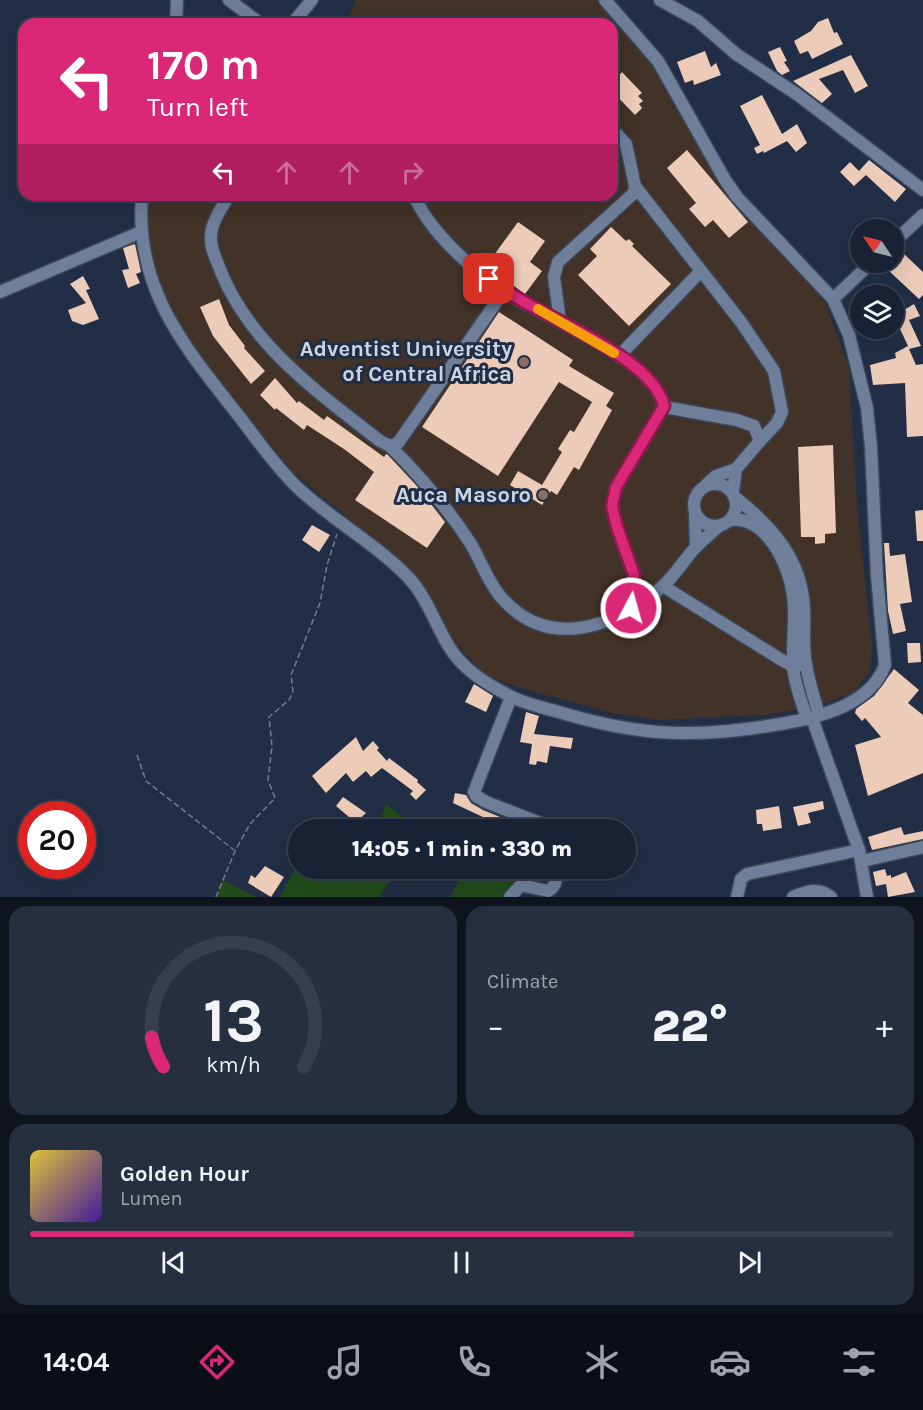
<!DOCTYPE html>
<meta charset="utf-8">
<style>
body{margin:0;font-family:Karla,sans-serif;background:#262f40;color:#f1f3f6;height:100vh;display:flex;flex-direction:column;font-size:22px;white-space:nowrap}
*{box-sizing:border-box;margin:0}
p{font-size:20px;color:#9fa4ac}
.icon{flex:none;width:33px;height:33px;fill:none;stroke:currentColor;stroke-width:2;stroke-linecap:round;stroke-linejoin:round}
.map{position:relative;height:897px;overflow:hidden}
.panel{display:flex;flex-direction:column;gap:9px;padding:9px;background:#0e131d;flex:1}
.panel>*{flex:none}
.hud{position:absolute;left:18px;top:18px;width:600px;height:183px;border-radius:18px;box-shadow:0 6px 24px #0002,0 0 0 2px #373f4f;background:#db2777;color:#fff;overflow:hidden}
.needle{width:39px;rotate:305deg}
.buttons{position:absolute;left:850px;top:219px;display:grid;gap:12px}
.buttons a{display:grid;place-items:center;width:54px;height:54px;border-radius:50%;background:#192234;box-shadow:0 6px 24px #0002,0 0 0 2px #373f4f;font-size:30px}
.speed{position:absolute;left:18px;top:801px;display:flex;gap:12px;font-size:30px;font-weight:700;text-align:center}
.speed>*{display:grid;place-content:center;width:78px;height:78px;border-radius:50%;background:#192234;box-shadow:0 6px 24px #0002,0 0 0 2px #373f4f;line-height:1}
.speed .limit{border:9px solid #d22;background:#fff;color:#111}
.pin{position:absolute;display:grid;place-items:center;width:51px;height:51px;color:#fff;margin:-26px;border-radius:12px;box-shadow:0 3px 9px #0006}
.me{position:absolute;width:66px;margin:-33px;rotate:6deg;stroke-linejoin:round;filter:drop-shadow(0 0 4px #0008)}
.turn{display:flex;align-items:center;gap:21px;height:126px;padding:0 30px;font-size:27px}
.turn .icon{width:78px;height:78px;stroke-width:2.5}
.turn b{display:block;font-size:42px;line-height:51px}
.lanes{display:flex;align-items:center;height:57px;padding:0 30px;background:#0003;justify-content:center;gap:30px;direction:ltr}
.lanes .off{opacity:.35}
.big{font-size:45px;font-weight:800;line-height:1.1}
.panel .card{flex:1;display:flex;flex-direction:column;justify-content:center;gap:9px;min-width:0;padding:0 21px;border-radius:18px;background:#262f40}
.panel .dial{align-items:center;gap:0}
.dial svg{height:156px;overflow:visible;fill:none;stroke:#373f4f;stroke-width:7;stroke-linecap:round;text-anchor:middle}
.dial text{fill:#f1f3f6;stroke:none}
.song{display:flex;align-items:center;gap:18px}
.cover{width:72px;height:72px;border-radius:9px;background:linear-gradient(135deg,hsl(50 70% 55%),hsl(260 70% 35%))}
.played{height:6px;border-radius:3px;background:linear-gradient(90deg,#db2777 70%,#373f4f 70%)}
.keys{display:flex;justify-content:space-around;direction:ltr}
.heat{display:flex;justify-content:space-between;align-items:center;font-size:33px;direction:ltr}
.panel .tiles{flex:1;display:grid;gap:9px;grid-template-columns:1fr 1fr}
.card:last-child{grid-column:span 2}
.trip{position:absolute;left:288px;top:819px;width:348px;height:60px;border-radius:30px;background:#192234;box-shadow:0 6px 24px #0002,0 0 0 2px #373f4f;font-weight:800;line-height:60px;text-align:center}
.tabs{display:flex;height:96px;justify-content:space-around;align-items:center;background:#0a0e15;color:#9fa4ac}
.tabs .icon{width:42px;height:42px}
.tabs .selected{color:#db2777}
.tabs b{font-size:27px;color:#f1f3f6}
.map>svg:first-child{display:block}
.education{fill:#423227}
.green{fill:#214c1a}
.building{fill:#eccbb8}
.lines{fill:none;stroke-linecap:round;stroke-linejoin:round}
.minor-casing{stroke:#3c485b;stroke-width:15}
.path{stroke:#727d90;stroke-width:1.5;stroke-dasharray:6 3;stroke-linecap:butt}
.minor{stroke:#6f7f9a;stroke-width:12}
.route-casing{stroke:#8e194d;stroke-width:15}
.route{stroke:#db2777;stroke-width:10}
.slow{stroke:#f59e0b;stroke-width:10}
.education-dot{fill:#8d6e63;stroke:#212e45;stroke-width:2}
.labels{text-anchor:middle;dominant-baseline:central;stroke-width:6;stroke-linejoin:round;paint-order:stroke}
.poi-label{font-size:22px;font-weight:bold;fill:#ccd5e4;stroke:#212e45;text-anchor:end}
</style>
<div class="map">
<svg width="923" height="897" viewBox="0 0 923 897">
<rect width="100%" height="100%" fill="#212e45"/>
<polygon class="education" points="356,0 597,0 658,68 710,163 826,304 849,368 857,502 872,646 870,671 854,692 821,705 766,715 658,720 611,713 518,687 491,677 482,671 459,647 444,629 421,583 396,558 295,474 195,355 166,313 144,230 146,195 612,195 612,24 345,24"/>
<g class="green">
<polygon points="386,804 412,823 412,829 375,829"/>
<polygon points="298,863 298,868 399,869 379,897 280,897"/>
<polygon points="465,869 482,869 521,885 510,897 450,897"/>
<polygon points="223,880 256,897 216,897"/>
</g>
<g class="building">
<polygon points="828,18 834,33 837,32 843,44 812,59 808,51 800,54 794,41 811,31 818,22"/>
<polygon points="780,47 787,61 784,62 790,71 782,75 777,71 768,52"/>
<polygon points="705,51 711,67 716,63 721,75 694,85 693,80 685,83 677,62"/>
<polygon points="851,55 868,86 855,93 843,70 819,79 832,94 822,103 793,81"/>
<polygon points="622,72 642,93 638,96 643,101 639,104 642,108 635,115 612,91 612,85"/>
<polygon points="762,95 782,134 797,124 807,143 796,152 787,141 764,153 763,151 757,154 754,148 760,145 740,106"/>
<polygon points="687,150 748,222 729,238 713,220 705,227 689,209 696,203 667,168"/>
<polygon points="869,160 906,189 895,202 866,175 854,186 840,172 850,162 859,171"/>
<polygon points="518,222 545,241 530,262 542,271 525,294 486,266"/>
<polygon points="611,227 626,241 629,239 634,244 632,246 671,284 629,326 578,275 597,256 590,249"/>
<polygon points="135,244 141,272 136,274 140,283 128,288 122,270 129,269 123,248"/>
<polygon points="903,253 923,272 923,295 919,299 888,270"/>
<polygon points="83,276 90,289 86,290 99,319 83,325 72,321 68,310 86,303 70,284"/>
<polygon points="219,299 229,325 245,346 244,348 265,371 251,384 213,336 200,307"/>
<polygon points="914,304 920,316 909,320 921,346 909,349 916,365 923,364 923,436 907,437 905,383 873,385 870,365 896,358 895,353 908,346 894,316"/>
<polygon points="499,312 573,360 569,366 614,393 606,406 612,410 579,470 574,467 557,495 551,491 542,505 510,485 518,471 542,485 562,452 558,449 570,430 574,432 592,402 559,382 498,476 422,427"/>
<polygon points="275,378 297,403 299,401 324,420 327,416 384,457 386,454 388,455 416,485 445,522 427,548 355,500 374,472 344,449 307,425 304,430 276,408 275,410 260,395"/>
<polygon points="833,445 836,533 825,534 825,543 815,544 815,537 801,537 798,447"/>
<polygon points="923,510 923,541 917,541 915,511"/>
<polygon points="312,525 330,535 319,552 302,540"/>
<polygon points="884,543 889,543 890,556 905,554 912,602 900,604 906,631 893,634 888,611"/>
<polygon points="907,643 920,643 921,662 908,663"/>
<polygon points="894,669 919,690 908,703 923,715 923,773 868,796 855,745 881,737 865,718 862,721 855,713 856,709 874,696"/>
<polygon points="474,684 493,696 486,712 465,702"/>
<polygon points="526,712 539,716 534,734 573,738 571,749 550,746 547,763 537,761 536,765 529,764 532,744 520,742"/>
<polygon points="356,737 363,751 373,741 379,748 377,750 387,761 389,758 418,780 417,782 426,790 416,800 410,794 413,791 382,768 371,777 366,771 353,782 346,773 326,793 312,776"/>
<polygon points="455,793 466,795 471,803 483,810 532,830 481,830 485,818 453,803"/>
<polygon points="343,797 366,813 350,828 344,821 349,817 336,806"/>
<polygon points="823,801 824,809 808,813 811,823 798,826 793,807"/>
<polygon points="779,806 782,828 763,831 762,824 757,824 756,810"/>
<polygon points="457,817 476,830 441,830"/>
<polygon points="901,827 904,835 923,831 923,839 872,850 868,837"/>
<polygon points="265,866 284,877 271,897 248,883 251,875 255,878"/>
<polygon points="885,869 887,876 891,875 891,878 906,872 915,892 888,897 886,884 876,886 873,872"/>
</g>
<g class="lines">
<defs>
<g id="minor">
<polyline points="229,0 261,24"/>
<polyline points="660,0 698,21 736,54 798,95 923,190"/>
<polyline points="176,24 177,0"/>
<polyline points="292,24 312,0"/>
<polyline points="635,186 741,322 774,371 782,412 777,423 760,441"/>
<path d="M142,195C134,288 184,346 238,415C257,439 275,466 298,488C332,520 375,543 408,577C426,596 435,623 448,645C461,668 485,683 508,695C524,704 545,708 562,713C643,737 698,738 780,724C818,718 871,705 885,665L877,576L871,447L867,408L849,335L833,299L737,197L725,180L658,61L605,0"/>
<path d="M229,195C222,208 211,222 211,237C210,249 217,260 221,272C252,347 319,393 380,441L390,446L398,443L504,291"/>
<path d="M414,195C429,231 471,269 504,291C543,318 653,356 664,407L616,487L612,506L617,527L634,575L631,608"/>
<polyline points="894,242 923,215"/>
<polyline points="0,292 141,232"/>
<polyline points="833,299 872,262"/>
<polyline points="560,321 554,277 558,262 634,193 635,186 626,144 612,129"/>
<polyline points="619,356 701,271"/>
<polyline points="664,407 737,420 754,426 760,441 736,469 733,492"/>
<path d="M390,446C419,475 446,506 469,541C480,558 487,581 501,597C548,652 616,627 663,586C675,575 684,560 695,548C703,540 711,533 719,526"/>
<circle cx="715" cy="505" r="21"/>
<polyline points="706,485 716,476 736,469"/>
<path d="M736,498C771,526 801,558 804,607C805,624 803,640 805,657C807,677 814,697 819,715"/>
<polyline points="695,512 696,547"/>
<path d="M730,520C766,515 789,565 793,595C796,618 792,642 793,665C794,684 802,702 807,719"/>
<polyline points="663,586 780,659 793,666 799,665"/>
<polyline points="511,697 474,792 476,796 486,802 558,830"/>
<polyline points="812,718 859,850 867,897"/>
<polyline points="862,861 923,847"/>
<path d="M510,897L521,885L548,891C557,887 556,877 557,868"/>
<polyline points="737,897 741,879 747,874 859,850"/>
<path d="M793,897C807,891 818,887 831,897"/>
</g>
</defs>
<use href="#minor" class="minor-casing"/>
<g class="path">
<polyline points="137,755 146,781 234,850"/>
<polyline points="216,897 235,851 250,824 275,798 268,780 272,746 269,717 289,700 293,692 291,675 320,603 327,565 337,534"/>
</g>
<use href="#minor" class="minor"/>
</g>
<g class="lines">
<defs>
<path id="route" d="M489,279C530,314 652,353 664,406L616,487L612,506L617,527L634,575L631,608"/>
</defs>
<use href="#route" class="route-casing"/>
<use href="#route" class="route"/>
<polyline class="slow" points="538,309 614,353"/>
</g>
<g class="education-dot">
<circle cx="524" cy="362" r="6"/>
<circle cx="543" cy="495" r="6"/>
</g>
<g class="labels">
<g class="poi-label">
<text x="512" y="349">Adventist University<tspan x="512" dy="25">of Central Africa</tspan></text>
<text x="531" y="495">Auca Masoro</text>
</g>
</g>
</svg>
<div class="buttons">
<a><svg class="needle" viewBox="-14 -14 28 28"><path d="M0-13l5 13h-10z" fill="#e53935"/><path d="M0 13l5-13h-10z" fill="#9fa4ac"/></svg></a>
<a><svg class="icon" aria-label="layers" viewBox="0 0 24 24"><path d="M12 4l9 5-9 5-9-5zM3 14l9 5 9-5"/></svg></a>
</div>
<div class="speed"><div class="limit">20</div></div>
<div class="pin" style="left:489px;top:279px;background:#d93025"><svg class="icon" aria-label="arrive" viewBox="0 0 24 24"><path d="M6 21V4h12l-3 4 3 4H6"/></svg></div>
<svg class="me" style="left:631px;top:608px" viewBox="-20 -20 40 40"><circle r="17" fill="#db2777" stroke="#fff" stroke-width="3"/><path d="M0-11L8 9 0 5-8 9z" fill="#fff"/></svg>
<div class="trip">14:05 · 1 min · 330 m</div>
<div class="hud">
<div class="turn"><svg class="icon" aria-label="left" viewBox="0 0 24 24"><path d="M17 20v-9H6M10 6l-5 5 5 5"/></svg><div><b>170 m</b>Turn left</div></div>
<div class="lanes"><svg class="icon" aria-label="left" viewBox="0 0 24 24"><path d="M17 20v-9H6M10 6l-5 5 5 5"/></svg><svg class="icon off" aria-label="ahead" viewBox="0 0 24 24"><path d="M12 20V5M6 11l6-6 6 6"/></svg><svg class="icon off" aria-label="ahead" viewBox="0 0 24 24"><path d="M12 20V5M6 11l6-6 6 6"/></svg><svg class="icon off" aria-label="right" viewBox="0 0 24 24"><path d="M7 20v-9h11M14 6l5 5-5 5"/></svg></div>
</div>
</div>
<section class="panel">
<div class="tiles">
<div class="card dial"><svg viewBox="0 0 100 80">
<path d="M14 69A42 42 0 1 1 86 69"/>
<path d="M14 69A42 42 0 0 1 8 54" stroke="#db2777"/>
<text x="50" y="56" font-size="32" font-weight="700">13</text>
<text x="50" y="72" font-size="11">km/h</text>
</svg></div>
<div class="card"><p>Climate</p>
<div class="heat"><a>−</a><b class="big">22°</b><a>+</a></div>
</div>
<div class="card">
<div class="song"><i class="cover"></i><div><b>Golden Hour</b><p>Lumen</p></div></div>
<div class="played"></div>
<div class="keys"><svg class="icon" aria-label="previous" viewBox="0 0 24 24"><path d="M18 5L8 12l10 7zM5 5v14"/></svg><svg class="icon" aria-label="pause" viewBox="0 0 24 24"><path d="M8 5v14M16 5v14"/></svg><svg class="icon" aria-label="next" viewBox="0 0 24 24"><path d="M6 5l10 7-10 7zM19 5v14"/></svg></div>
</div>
</div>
</section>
<nav class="tabs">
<b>14:04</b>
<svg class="icon selected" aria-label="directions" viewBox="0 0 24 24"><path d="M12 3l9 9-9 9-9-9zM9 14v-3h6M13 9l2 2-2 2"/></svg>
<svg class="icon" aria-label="music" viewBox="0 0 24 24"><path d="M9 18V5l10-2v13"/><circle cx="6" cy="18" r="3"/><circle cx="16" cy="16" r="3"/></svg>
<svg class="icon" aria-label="phone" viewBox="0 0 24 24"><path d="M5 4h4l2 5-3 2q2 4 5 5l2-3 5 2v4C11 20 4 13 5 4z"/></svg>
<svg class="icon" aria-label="climate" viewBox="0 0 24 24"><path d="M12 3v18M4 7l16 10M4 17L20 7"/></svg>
<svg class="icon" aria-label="car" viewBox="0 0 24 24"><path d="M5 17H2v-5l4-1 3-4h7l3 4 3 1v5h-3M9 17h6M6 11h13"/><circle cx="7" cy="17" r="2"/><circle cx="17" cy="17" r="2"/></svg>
<svg class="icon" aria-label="filters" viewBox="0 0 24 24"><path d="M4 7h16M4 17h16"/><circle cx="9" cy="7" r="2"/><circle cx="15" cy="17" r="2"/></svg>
</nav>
